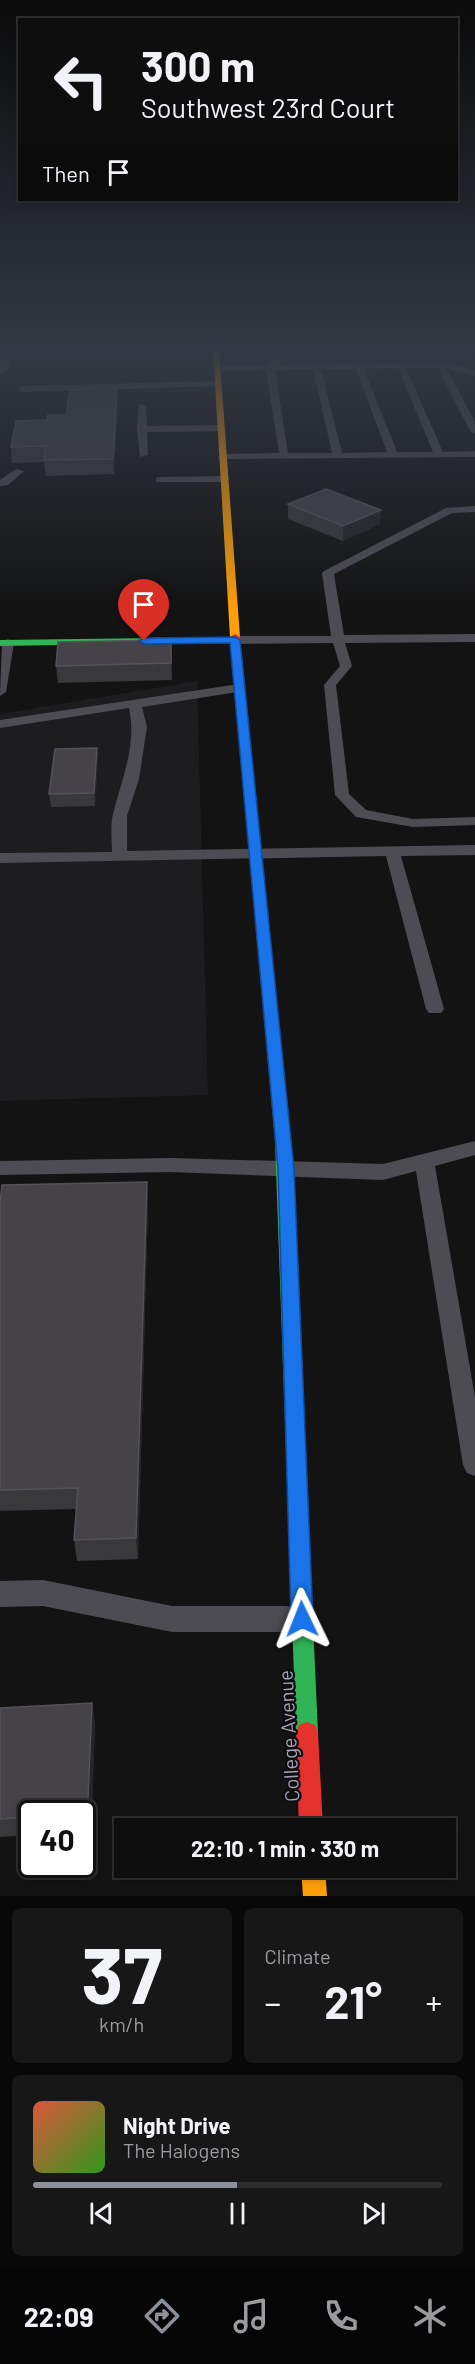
<!DOCTYPE html>
<meta charset="utf-8">
<style>
body{margin:0;font-family:Barlow,sans-serif;background:#171717;color:#f1f3f6;height:100vh;display:flex;flex-direction:column;font-size:22px;white-space:nowrap}
*{box-sizing:border-box;margin:0}
p{font-size:20px;color:#9b9c9e}
.icon{flex:none;width:33px;height:33px;fill:none;stroke:currentColor;stroke-width:2;stroke-linecap:round;stroke-linejoin:round}
.map{position:relative;height:1896px;overflow:hidden}
.side{display:flex;flex-direction:column;gap:12px;padding:12px;background:#080808;flex:1}
.side>*{flex:none}
.guide{position:absolute;left:18px;top:18px;width:440px;height:183px;border-radius:0px;box-shadow:0 3px 9px #0003,0 0 0 2px #2e2e2e;background:#0e0e0e;color:#f1f3f6;overflow:hidden}
.speed{position:absolute;left:18px;top:1800px;display:flex;gap:12px;font-size:30px;font-weight:700;text-align:center}
.speed>*{display:grid;place-content:center;width:78px;height:78px;border-radius:50%;background:#0e0e0e;box-shadow:0 3px 9px #0003,0 0 0 2px #2e2e2e;line-height:1}
.speed .limit{border:3px solid #111;border-radius:9px;background:#fff;color:#111}
.pin{position:absolute;display:grid;place-items:center;width:51px;height:51px;color:#fff;margin:-62px -26px;border-radius:50% 50% 50% 0;rotate:-45deg;box-shadow:0 0 6px #0007}
.pin .icon{rotate:45deg}
.me{position:absolute;width:66px;margin:-33px;rotate:358deg;stroke-linejoin:round;filter:drop-shadow(0 0 4px #0008)}
.turn{display:flex;align-items:center;gap:21px;height:126px;padding:0 24px;font-size:27px}
.turn .icon{width:78px;height:78px;stroke-width:2.5}
.turn b{display:block;font-size:42px;line-height:51px}
.then{display:flex;align-items:center;height:57px;padding:0 24px;background:#0003;gap:12px;font-size:22px}
.big{font-size:45px;font-weight:700;line-height:1.1}
.side .card{flex:1;display:flex;flex-direction:column;justify-content:center;gap:9px;min-width:0;padding:0 21px;border-radius:9px;background:#171717}
.side .dial{align-items:center;gap:0}
.dial b{font-size:78px;line-height:1}
.song{display:flex;align-items:center;gap:18px}
.cover{width:72px;height:72px;border-radius:9px;background:linear-gradient(135deg,hsl(10 70% 55%),hsl(110 70% 35%))}
.played{height:6px;border-radius:3px;background:linear-gradient(90deg,#8c9099 50%,#2e2e2e 50%)}
.keys{display:flex;justify-content:space-around;direction:ltr}
.heat{display:flex;justify-content:space-between;align-items:center;font-size:33px;direction:ltr}
.side .tiles{flex:1;display:grid;gap:12px;grid-template-columns:1fr 1fr}
.card:last-child{grid-column:span 2}
.trip{position:absolute;left:114px;top:1818px;width:342px;height:60px;border-radius:0px;background:#0e0e0e;box-shadow:0 3px 9px #0003,0 0 0 2px #2e2e2e;font-weight:700;line-height:60px;text-align:center}
.dock{display:flex;height:96px;justify-content:space-around;align-items:center;background:#060606;color:#9b9c9e}
.dock .icon{width:42px;height:42px}
.dock .selected{color:#8c9099}
.dock b{font-size:27px;color:#f1f3f6}
.map>svg:first-child{display:block}
.built{fill:#1d1d1f}
.lines{fill:none;stroke-linecap:round;stroke-linejoin:round}
.lane{fill:#4e4c53;fill-rule:evenodd}
.street{fill:#4e4c53;fill-rule:evenodd}
.fast{fill:#30b455;fill-rule:evenodd}
.slow{fill:#ff9f0a;fill-rule:evenodd}
.jam{fill:#e5322d;fill-rule:evenodd}
.wall{fill:#39383b}
.shaded-wall{fill:#252426}
.building{fill:#454348;stroke:#545259;stroke-width:1.5}
.route{fill:#1a73e8;stroke:#114b97;stroke-width:1.5}
.labels{text-anchor:middle;dominant-baseline:central;stroke-width:4.5;stroke-linejoin:round;paint-order:stroke}
.street-label{font-size:20px;fill:#a7a2b5;stroke:#0e0d0f}
</style>
<div class="map">
<svg width="475" height="1896" viewBox="0 0 475 1896">
<rect width="100%" height="100%" fill="#131313"/>
<polygon class="built" points="197,681 208,1095 0,1101 0,714"/>
<g class="lines">
<g class="lane">
<path d="M281,349H289L276,365L441,362L475,370V376L447,369L475,422V434L470,431L438,368H406L443,452L475,451V457L220,459L218,457L223,454L279,453L266,370L217,371L213,368L217,365H267ZM398,368L433,452H397L364,369ZM313,369L332,453H288L275,370ZM321,369H356L387,452L342,453Z"/>
<polygon points="218,381 221,382 221,386 22,392 18,389 22,386"/>
<polygon points="139,404 146,406 147,426 221,425 226,428 221,431 147,432 148,455 140,457 137,429"/>
<polygon points="16,469 24,471 8,485 0,486 0,480"/>
<polygon points="160,477 224,476 229,479 224,482 156,482 156,478"/>
<polygon points="475,506 475,512 452,513 334,574 344,635 475,634 475,642 345,643 352,666 336,685 349,794 366,810 413,819 475,817 475,825 413,827 356,817 335,795 324,685 340,666 333,643 235,644 229,640 235,636 331,636 322,573 324,571 446,508"/>
<polygon points="8,639 14,643 6,692 0,696 2,643"/>
<path d="M239,684L244,685L245,688L244,691L142,707L147,727L139,779L127,816V851L475,845V855L401,856L444,1009L441,1013H429L426,1009L386,856L0,863V853L112,852C112,840 110,826 113,814C122,778 137,746 129,708L0,728V720Z"/>
<polygon points="475,1141 475,1155 435,1166 475,1397 475,1476 467,1473 463,1465 416,1171 383,1180 170,1172 0,1175 0,1161 170,1158 383,1164"/>
<polygon points="43,1580 172,1606 299,1606 308,1610 312,1619 308,1628 299,1632 172,1632 43,1606 0,1607 0,1581"/>
</g>
<polygon class="street" points="0,349 14,349 8,370 0,375"/>
<g class="fast">
<polygon points="235,637 240,640 239,642 0,646 0,640"/>
<polygon points="283,1134 289,1136 291,1140 318,1733 315,1741 307,1744 299,1741 296,1733 275,1140 277,1136"/>
</g>
<g class="slow">
<polygon points="213,349 219,349 240,637 235,640 230,637"/>
<polygon points="254,835 260,839 291,1140 289,1144 283,1146 277,1144 275,1140 248,839"/>
<polygon points="301,1868 325,1868 327,1896 303,1896"/>
</g>
<g class="jam">
<polygon points="235,634 240,637 260,839 254,843 248,839 230,637"/>
<polygon points="307,1722 315,1725 318,1733 323,1828 299,1828 296,1733 299,1725"/>
</g>
</g>
<g class="wall">
<polygon points="118,404 114,474 46,476 44,462 12,463 11,447 47,420"/>
<polygon points="288,504 380,524 343,541 288,519"/>
<polygon points="171,640 172,680 58,683 56,666"/>
<polygon points="97,748 98,761 95,806 51,807 49,794"/>
<polygon points="147,1182 148,1204 138,1559 77,1561 74,1540 76,1509 0,1511 0,1203"/>
<polygon points="92,1703 95,1723 91,1839 82,1840 82,1814 32,1814 32,1842 30,1842 28,1835 0,1837 0,1708"/>
</g>
<g class="shaded-wall">
<polygon points="117,389 118,404 114,474 113,459"/>
<polygon points="381,510 380,524 343,541 343,526"/>
<polygon points="97,748 98,761 95,806 94,793"/>
<polygon points="147,1182 148,1204 138,1559 136,1538"/>
<polygon points="92,1703 95,1723 91,1839 87,1821"/>
</g>
<g class="building">
<polygon points="117,389 113,459 44,460 46,446 11,447 16,421 47,420 48,415 66,415 70,390"/>
<polygon points="326,489 381,510 343,526 288,504"/>
<polygon points="171,640 171,663 56,666 58,642"/>
<polygon points="97,748 94,793 49,794 55,749"/>
<polygon points="147,1182 136,1538 74,1540 78,1488 0,1490 0,1203 2,1185"/>
<polygon points="92,1703 87,1821 82,1822 82,1814 32,1814 32,1824 25,1824 26,1817 0,1819 0,1708"/>
</g>
<linearGradient id="sky" x2="0" y2="1"><stop stop-color="#0a0a0a"/><stop offset="0.57" stop-color="#333944"/><stop offset="1" stop-color="#333944" stop-opacity="0"/></linearGradient>
<rect width="475" height="614" fill="url(#sky)"/>
<polygon class="route" points="235,637 240,640 294,1169 313,1619 309,1626 302,1629 294,1626 291,1619 278,1169 230,643 144,644 139,641 144,638"/>
<g class="labels">
<g class="street-label">
<text transform="translate(288 1736) rotate(-93)">College Avenue</text>
</g>
</g>
</svg>
<div class="speed"><div class="limit">40</div></div>
<div class="pin" style="left:144px;top:641px;background:#d93025"><svg class="icon" aria-label="arrive" viewBox="0 0 24 24"><path d="M6 21V4h12l-3 4 3 4H6"/></svg></div>
<svg class="me" style="left:302px;top:1619px" viewBox="-20 -20 40 40"><path d="M0-17L14 15 0 8-14 15z" fill="#1a73e8" stroke="#fff" stroke-width="4"/></svg>
<div class="trip">22:10 · 1 min · 330 m</div>
<div class="guide">
<div class="turn"><svg class="icon" aria-label="left" viewBox="0 0 24 24"><path d="M17 20v-9H6M10 6l-5 5 5 5"/></svg><div><b>300 m</b>Southwest 23rd Court</div></div>
<div class="then">Then<svg class="icon" aria-label="arrive" viewBox="0 0 24 24"><path d="M6 21V4h12l-3 4 3 4H6"/></svg></div>
</div>
</div>
<section class="side">
<div class="tiles">
<div class="card dial"><b>37</b><p>km/h</p></div>
<div class="card"><p>Climate</p>
<div class="heat"><a>−</a><b class="big">21°</b><a>+</a></div>
</div>
<div class="card">
<div class="song"><i class="cover"></i><div><b>Night Drive</b><p>The Halogens</p></div></div>
<div class="played"></div>
<div class="keys"><svg class="icon" aria-label="previous" viewBox="0 0 24 24"><path d="M18 5L8 12l10 7zM5 5v14"/></svg><svg class="icon" aria-label="pause" viewBox="0 0 24 24"><path d="M8 5v14M16 5v14"/></svg><svg class="icon" aria-label="next" viewBox="0 0 24 24"><path d="M6 5l10 7-10 7zM19 5v14"/></svg></div>
</div>
</div>
</section>
<nav class="dock">
<b>22:09</b>
<svg class="icon selected" aria-label="directions" viewBox="0 0 24 24"><path d="M12 3l9 9-9 9-9-9zM9 14v-3h6M13 9l2 2-2 2"/></svg>
<svg class="icon" aria-label="music" viewBox="0 0 24 24"><path d="M9 18V5l10-2v13"/><circle cx="6" cy="18" r="3"/><circle cx="16" cy="16" r="3"/></svg>
<svg class="icon" aria-label="phone" viewBox="0 0 24 24"><path d="M5 4h4l2 5-3 2q2 4 5 5l2-3 5 2v4C11 20 4 13 5 4z"/></svg>
<svg class="icon" aria-label="climate" viewBox="0 0 24 24"><path d="M12 3v18M4 7l16 10M4 17L20 7"/></svg>
</nav>
